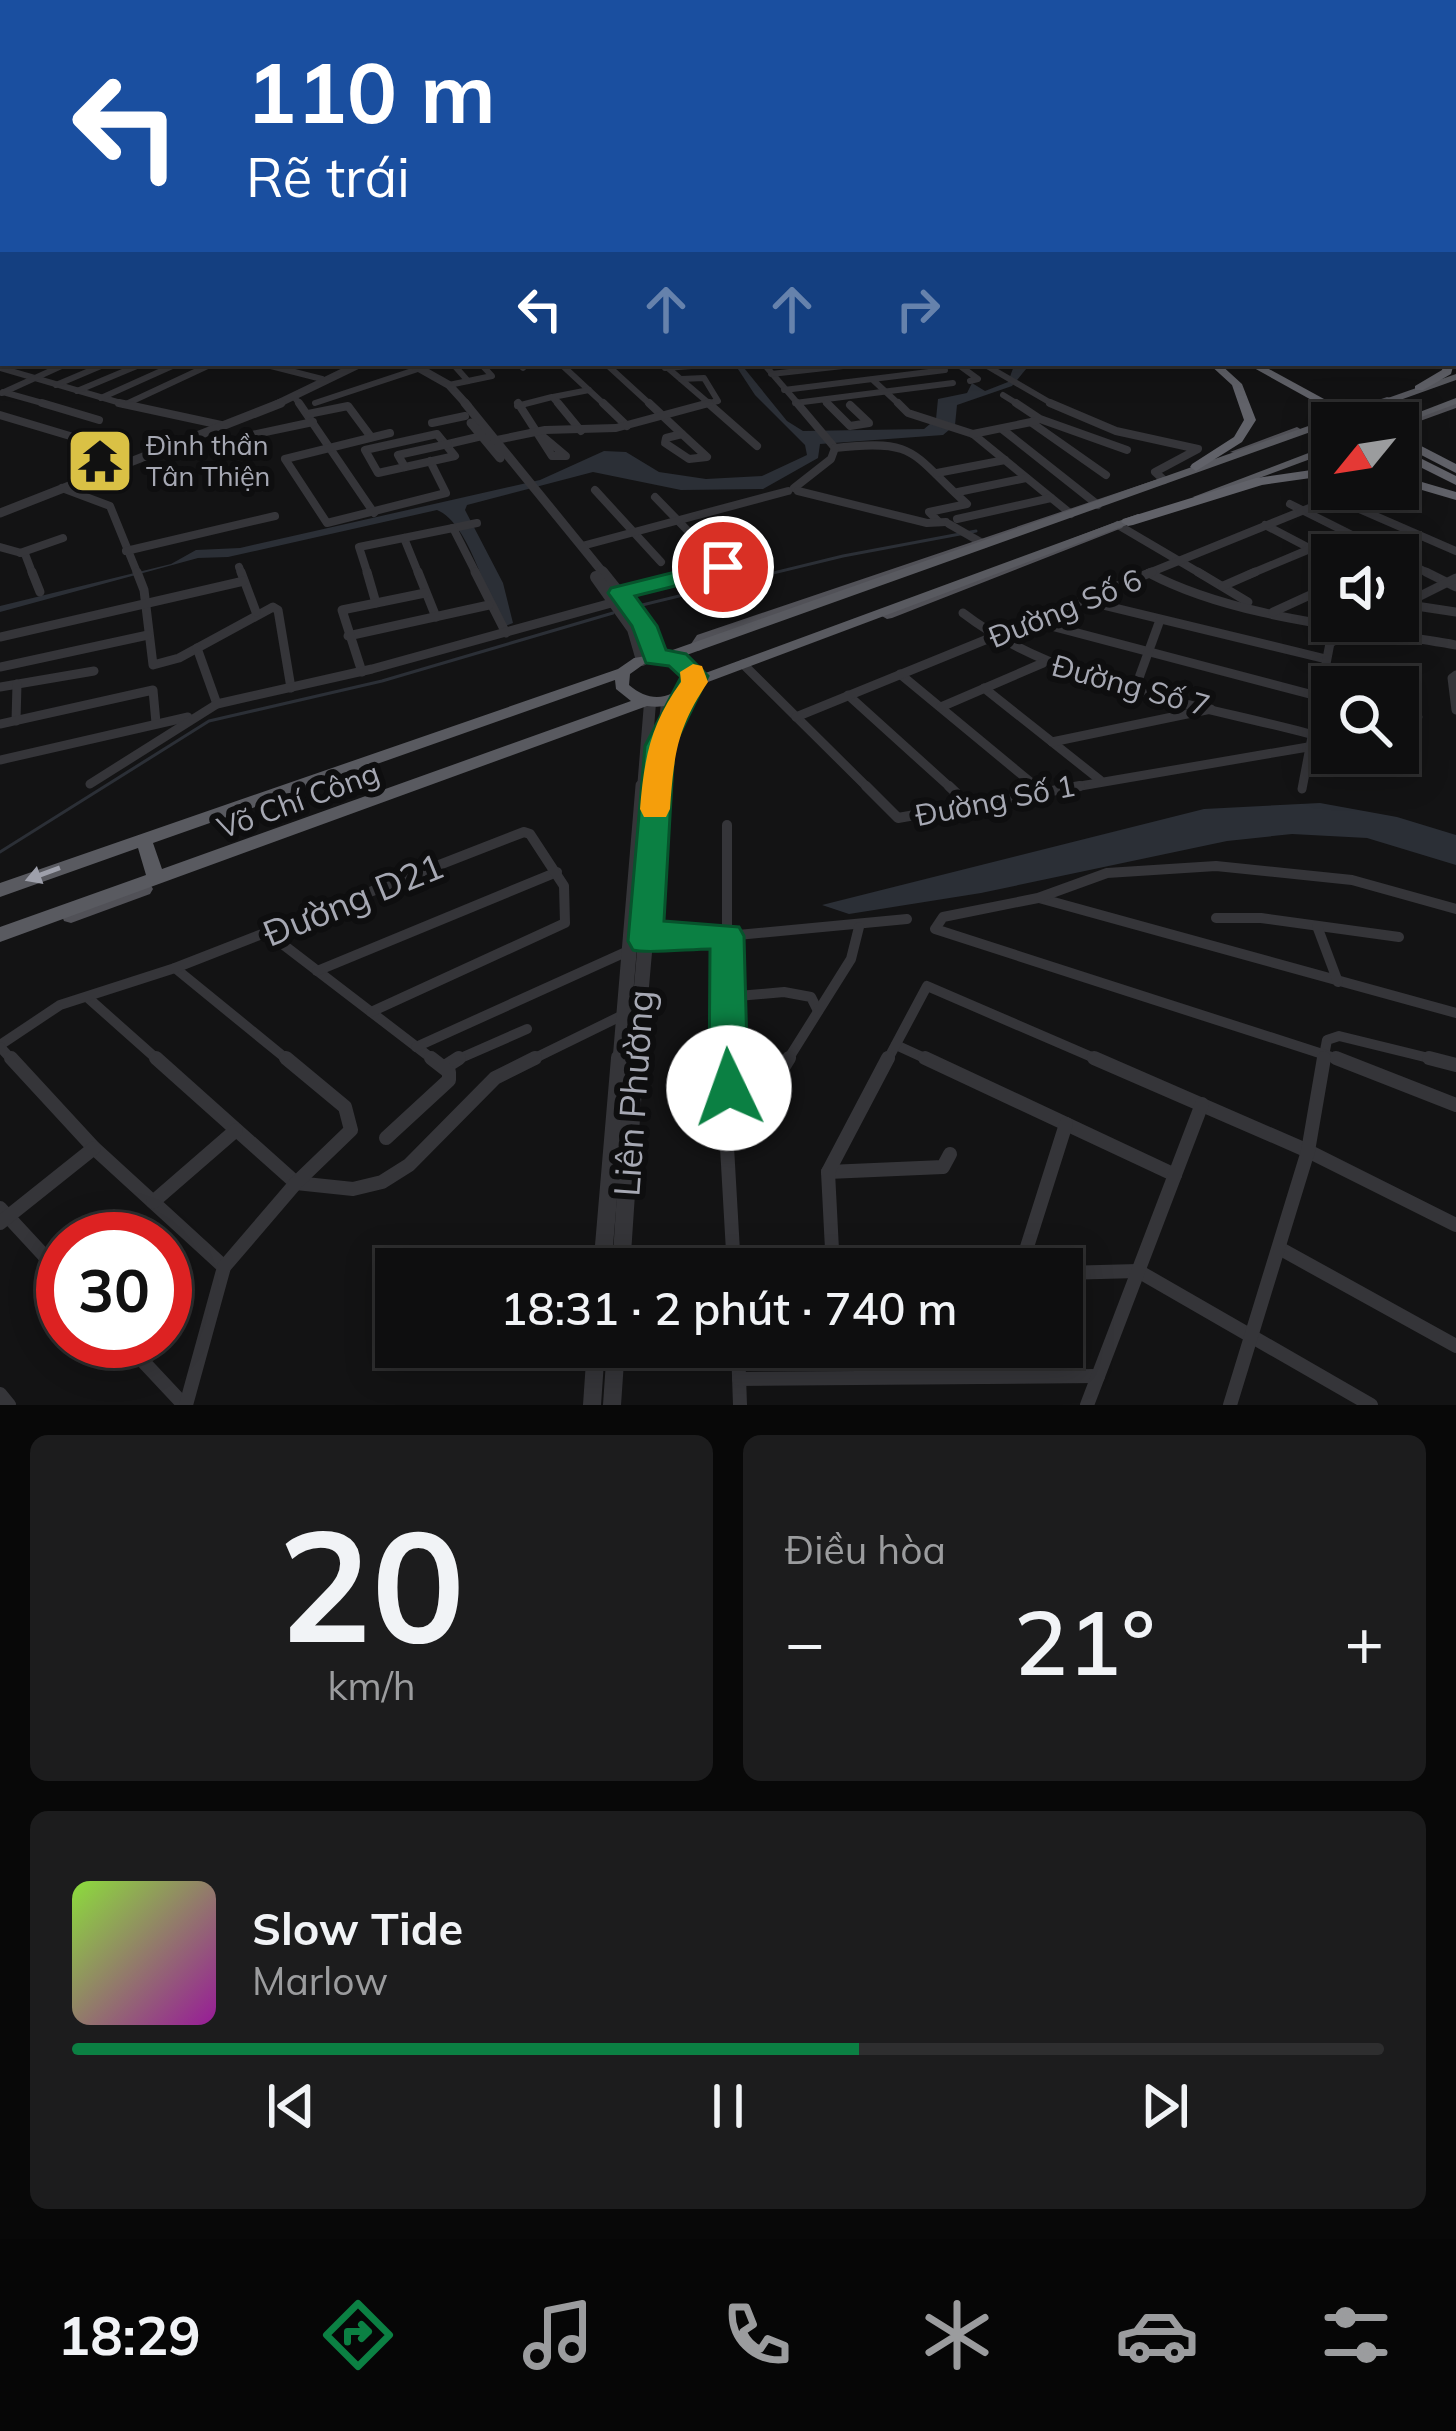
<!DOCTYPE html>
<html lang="vi">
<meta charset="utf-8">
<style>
body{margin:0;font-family:Mulish,sans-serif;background:#1c1c1d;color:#f1f3f6;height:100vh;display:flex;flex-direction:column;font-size:45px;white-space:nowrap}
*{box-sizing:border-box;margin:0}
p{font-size:39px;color:#9b9c9e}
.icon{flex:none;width:66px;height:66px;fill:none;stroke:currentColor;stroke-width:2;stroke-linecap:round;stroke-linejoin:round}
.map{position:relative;height:1405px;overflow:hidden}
.drawer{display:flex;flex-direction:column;gap:30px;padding:30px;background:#080808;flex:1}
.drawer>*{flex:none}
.top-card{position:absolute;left:0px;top:0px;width:1458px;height:366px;box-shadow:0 6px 30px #0003,0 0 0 3px #2e2e2f;background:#1a4fa0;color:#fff;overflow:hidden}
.needle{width:78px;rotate:240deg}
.buttons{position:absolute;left:1311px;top:402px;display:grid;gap:24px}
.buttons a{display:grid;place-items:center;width:108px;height:108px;border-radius:0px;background:#0e0e0f;box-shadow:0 6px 30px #0003,0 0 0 3px #2e2e2f;font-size:60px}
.speed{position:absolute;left:36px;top:1212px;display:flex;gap:24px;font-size:60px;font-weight:700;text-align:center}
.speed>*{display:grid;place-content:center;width:156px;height:156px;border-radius:50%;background:#0e0e0f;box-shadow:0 6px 30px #0003,0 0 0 3px #2e2e2f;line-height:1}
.speed .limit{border:18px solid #d22;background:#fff;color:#111}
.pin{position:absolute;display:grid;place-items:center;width:102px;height:102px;color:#fff;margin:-51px;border:6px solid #fff;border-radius:50%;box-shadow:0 3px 12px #0007}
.me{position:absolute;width:132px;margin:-66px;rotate:357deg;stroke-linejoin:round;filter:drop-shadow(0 0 9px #0008)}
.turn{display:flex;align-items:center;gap:42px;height:252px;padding:0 48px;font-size:54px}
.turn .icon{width:156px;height:156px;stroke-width:2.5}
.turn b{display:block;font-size:84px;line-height:102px}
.lanes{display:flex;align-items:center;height:114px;padding:0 48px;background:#0003;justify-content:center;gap:60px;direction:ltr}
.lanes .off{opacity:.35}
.big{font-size:90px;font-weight:600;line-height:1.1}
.drawer .tile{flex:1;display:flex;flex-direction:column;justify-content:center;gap:18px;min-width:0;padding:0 42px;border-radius:18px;background:#1c1c1d}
.drawer .dial{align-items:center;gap:0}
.dial b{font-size:156px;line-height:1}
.song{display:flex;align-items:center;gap:36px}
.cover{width:144px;height:144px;border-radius:18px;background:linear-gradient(135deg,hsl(90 70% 55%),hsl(300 70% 35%))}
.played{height:12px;border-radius:6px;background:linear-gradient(90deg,#0b8043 60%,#2e2e2f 60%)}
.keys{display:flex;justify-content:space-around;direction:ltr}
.heat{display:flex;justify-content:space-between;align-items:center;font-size:66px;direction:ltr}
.drawer .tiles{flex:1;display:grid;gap:30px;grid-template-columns:1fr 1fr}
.tile:last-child{grid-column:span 2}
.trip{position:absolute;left:375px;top:1248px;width:708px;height:120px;border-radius:0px;background:#0e0e0f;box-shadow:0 6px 30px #0003,0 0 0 3px #2e2e2f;font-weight:600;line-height:120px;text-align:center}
.menu{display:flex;height:192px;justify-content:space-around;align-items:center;background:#060606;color:#9b9c9e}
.menu .icon{width:84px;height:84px}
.menu .active{color:#0b8043}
.menu b{font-size:54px;color:#f1f3f6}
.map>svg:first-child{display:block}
.water{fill:#2b2f36}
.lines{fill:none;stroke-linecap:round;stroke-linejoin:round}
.stream{stroke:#2b2f36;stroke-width:3}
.minor-far4{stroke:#353539;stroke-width:6}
.minor-far3{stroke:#353539;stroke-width:8}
.minor-far2{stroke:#353539;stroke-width:9}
.minor-far1{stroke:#353539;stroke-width:10}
.minor{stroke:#353539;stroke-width:14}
.tertiary-far4{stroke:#353539;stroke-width:8}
.tertiary-far3{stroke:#353539;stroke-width:9}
.tertiary-far2{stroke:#353539;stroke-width:12}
.tertiary-far1{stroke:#353539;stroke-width:15}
.tertiary{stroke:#353539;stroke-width:18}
.primary{fill:#515157;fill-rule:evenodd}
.trunk{fill:#595a60;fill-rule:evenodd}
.motorway{fill:#616269;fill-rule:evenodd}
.oneway{fill:#9ea0ab}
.route{fill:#0b8043;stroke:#07532c;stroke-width:3}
.slow{fill:#f59e0b}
.labels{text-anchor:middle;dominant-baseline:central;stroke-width:12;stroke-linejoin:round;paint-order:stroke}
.far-poi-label{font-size:27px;fill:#a6a8b3;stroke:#0e0e0f;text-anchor:start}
.street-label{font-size:30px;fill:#a6a8b3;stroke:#0e0e0f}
.near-street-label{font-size:36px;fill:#a6a8b3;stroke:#0e0e0f}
</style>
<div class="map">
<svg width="1456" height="1405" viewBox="0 0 1456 1405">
<rect width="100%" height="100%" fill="#131314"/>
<g class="water">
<path d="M734,363H740L787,421L803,431L924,429L936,419L938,399L967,393L972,383L985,391L1008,382L1015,363H1031L1012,386L957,405L955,425L943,435L820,444L818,458L763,489L681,490L593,472L467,505L465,510L503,583L513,623L505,626C486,602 471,524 437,510L228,557L198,558L0,612V606L171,564L196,550L240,548L540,480L604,451L626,452L659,472L706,479L762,476L807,455L805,445L755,395Z"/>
<polygon points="1320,803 1397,817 1456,835 1456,865 1367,838 1292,834 1227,841 981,893 849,914 822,905 1204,809"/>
</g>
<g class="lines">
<g class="stream">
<polyline points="634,607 843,556 976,531"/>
<polyline points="0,852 209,721 382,681 613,613"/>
</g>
<g class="minor-far4">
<polyline points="259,363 322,379"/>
<polyline points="452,363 468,381"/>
<polyline points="518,363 523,368"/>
<polyline points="605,363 652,406"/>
<polyline points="662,363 712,406"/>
<polyline points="763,363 800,406"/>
<polyline points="956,363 978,379 970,381"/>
<polyline points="982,363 1056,406"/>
<polyline points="564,367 606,406"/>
<polyline points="0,368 131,406"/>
<polyline points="665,368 718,364"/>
<polyline points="771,374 870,363"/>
<polyline points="681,379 704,378 718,401 697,406"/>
<polyline points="873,380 901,406"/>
<polyline points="56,385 108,363"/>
<polyline points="449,385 492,376 480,363"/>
<polyline points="784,390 945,370"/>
<polyline points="77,391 144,363"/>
<polyline points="3,392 53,406"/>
<polyline points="2,393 68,363"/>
<polyline points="1003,395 1021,406"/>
<polyline points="553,397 589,390"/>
<polyline points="101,398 179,363"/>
<polyline points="295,398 301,406"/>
<polyline points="824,400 830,406"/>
<polyline points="315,403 424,367"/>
<polyline points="795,403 953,383"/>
<polyline points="124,405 214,363"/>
<polyline points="517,406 552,397 560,406"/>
</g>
<g class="minor-far3">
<polyline points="42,403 99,420"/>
<polyline points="119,403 221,425"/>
<polyline points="299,403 374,513"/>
<polyline points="518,403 552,456 566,456 541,435"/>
<polyline points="558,403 581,431"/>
<polyline points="603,403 627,426"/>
<polyline points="649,403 682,434"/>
<polyline points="708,403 757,446"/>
<polyline points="797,403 835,448"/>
<polyline points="827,403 850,426 869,423 850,405"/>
<polyline points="898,403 908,413 973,434 1071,514"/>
<polyline points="1016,403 1040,419 1127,450"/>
<polyline points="1050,403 1116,431 1198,449 1155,472 1164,480"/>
<polyline points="308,414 348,406 371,437"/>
<polyline points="0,415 70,436"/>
<polyline points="432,423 465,416"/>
<polyline points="1032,423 1106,475"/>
<polyline points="1002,429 1098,505"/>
<polyline points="390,433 285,459 327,523 446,493 430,461"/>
<polygon points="437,434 455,456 378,473 365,450"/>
<polygon points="682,434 707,457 689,459 665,443 666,438"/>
<polyline points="973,434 1036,421"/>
<polyline points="247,436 313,422"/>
<polyline points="492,441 545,430 616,428 709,403"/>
<polyline points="448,444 482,436"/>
<path d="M835,448C918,438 911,454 967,504L929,512L939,522"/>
<polyline points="405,467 398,455 448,444"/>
<polyline points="937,473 1005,460"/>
<polyline points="62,488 110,506 138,575"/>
<polyline points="794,488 831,459 835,448"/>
<polyline points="595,490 661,562"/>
<polyline points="798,491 927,523 946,522"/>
<polyline points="958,492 1026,478"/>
<polyline points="655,497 723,567 690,575"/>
<polyline points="1290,504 1392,555"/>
<polyline points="957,519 1051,498"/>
<polyline points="949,524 984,544"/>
<polyline points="1118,525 1203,575"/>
<polyline points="1265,525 1332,560"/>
<polyline points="453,528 477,523"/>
<polyline points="404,538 419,575"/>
<polyline points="582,546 788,491"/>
<polyline points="0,547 25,554 33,575"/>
<polyline points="126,551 275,516"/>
<polyline points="20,553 63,538"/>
<polyline points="1398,558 1432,575"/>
<polyline points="239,567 242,575"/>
<polyline points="1149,573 1153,575"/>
<polyline points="368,575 359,547 453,528 477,575"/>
<polyline points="1144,575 1334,498 1456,551"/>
<polyline points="1248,575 1310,549"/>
</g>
<g class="minor-far2">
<polyline points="32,572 40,592"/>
<polyline points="137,572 144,590 153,665 179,658 273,607 278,610 291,688"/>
<polyline points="241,572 256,612"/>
<polyline points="367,572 376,603"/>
<polyline points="418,572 436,617"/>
<polyline points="475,572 506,633"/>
<polyline points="1198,572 1248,602"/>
<polyline points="1426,572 1456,587"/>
<path d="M1149,573C1235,619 1360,628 1456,645"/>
<polyline points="1223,586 1255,572"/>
<polyline points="620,593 702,572"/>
<polyline points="1086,601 1326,659"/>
<polyline points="1403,604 1456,612"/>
<polyline points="1398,607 1456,578"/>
<polyline points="1273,612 1332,585"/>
<path d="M963,613C1055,684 1197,704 1310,734"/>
<polyline points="1032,621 1321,697"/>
<polyline points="348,636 489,605"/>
<polyline points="0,637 244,581"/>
<polyline points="1330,643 1369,621"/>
<polyline points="197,648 217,704"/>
<polyline points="743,664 869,789"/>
<polyline points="0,667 148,635"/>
<polyline points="362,672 342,610 425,593"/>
<polyline points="900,674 1039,789"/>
<polyline points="1456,675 1452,678 1456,710"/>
<polyline points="1136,686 1160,620"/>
<polyline points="0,687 94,671"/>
<polyline points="984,688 1100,780"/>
<polyline points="848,695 952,789"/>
<polyline points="941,707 1043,663"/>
<polyline points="1398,712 1418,717"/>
<polyline points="796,717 1152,572"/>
<polyline points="16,721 17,684"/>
<polyline points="0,724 153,690 156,723"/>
<polyline points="1052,742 1211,709"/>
<polyline points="0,760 188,717"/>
<polyline points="90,784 217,704 372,669 615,602"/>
<polyline points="1063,789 1308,747"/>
<polyline points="1302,789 1330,643 1329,624"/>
</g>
<g class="minor-far1">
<polyline points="866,786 898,818 1080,786"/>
<polyline points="949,786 969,805"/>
<polyline points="1035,786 1042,792"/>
<polyline points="1039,898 1456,1013"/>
<polyline points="1216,918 1261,918 1399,937"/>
<polyline points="1317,926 1338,982"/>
<polyline points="268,933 435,1061"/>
<polyline points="654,940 680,944 706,937"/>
<polyline points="655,940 662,934 727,936 907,919"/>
<polyline points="175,968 289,1061"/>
<polyline points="317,971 557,872"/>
<polyline points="87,997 159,1061"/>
<polyline points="726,997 784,992 811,997 818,1011"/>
<polyline points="0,1045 60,1005 175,968 524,832 530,834 564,886 565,923 371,1012"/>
<polyline points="896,1045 931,1061"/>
<polyline points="0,1047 13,1061"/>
<polyline points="416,1047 628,951"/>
<polyline points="454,1061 527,1029"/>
<polyline points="529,1061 623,1015"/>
<polyline points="727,1061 727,825"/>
<polyline points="787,1061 851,959 859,927"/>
<polyline points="887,1061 927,986 1101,1061"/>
<polyline points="1323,1061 1327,1040 1339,1036 1441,1061"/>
<polyline points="1344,1061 935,929 943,917 1038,898 1107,873 1216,866 1352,880 1456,909"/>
</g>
<g class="minor">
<polyline points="11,1058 94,1148 224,1267"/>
<polyline points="156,1058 296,1183"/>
<polyline points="726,1058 735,1101"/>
<polyline points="925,1058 1175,1175"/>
<polyline points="1094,1058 1308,1151 1456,1225"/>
<polyline points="1336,1058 1456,1105"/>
<polyline points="1429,1058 1456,1065"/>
<polyline points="445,1067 459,1058"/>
<polyline points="732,1120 735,1101 769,1090 789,1058"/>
<polyline points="386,1138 449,1080 449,1072 431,1058"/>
<polyline points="727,1147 734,1269"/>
<polyline points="828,1172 943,1167 950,1154"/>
<polyline points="296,1183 353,1189 382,1182 409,1165 495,1078 535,1058"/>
<polyline points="153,1202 236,1130"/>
<polyline points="0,1208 63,1276"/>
<polyline points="0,1223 94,1148"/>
<polyline points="1279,1248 1456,1346"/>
<polyline points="833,1269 828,1172 888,1058"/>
<polyline points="1020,1269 1066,1124"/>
<polyline points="1062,1273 1138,1271 1371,1405"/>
<polyline points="124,1341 184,1405"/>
<polyline points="738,1347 740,1405"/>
<polyline points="739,1379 1098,1376"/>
<polyline points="0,1394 9,1405"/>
<polyline points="186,1405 224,1267 296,1183 351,1130 345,1107 286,1058"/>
<polyline points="1087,1405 1202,1104"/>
<polyline points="1230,1405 1308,1151 1324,1058"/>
</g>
<g class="tertiary-far4">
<polyline points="410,363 449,385 468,406"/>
<polyline points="273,406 362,363"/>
</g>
<g class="tertiary-far3">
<polyline points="465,403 605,575"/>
<polyline points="471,423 500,458"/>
<polyline points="0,513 281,403"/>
</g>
<g class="tertiary-far2">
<polyline points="602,572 634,612 656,657"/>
<polyline points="596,577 633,629 642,660"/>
<polyline points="643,789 650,703"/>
<polyline points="658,789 667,702"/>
</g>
<g class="tertiary-far1">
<polyline points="620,1061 643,786"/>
<polyline points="635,1061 659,786"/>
</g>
<g class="tertiary">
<polyline points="602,1269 620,1058"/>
<polyline points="621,1269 635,1058"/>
<polyline points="592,1405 596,1347"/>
<polyline points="612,1405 616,1347"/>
</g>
<g class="primary">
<polygon points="1387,397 1396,399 1335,420 1326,418"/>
<polygon points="1456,402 1456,408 1398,429 1396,423"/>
<polygon points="1297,427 1302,430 1301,432 1239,454 1230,452"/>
<polygon points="1164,477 1170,480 1168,482 707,641 701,650 696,651 689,647 697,635"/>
<polygon points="1118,521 1124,525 1122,528 892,618 887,619 880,615 882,612"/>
<polygon points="144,882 150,884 153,889 150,894 71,923 64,921 62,916 64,911"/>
</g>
<g class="trunk">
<path d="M1456,374V380L681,657L697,667L700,675L1138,514H1146L1148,517L700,685C686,702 669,709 647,706L0,942V927L146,875L138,848L0,897V883L618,669L634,658L664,653ZM658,661C672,662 684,666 688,681C669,701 649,702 629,685L630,674L644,664ZM615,680L616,689L631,701L162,869L153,843Z"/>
<polygon points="1456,398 1456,404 1400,425 1391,423"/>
<polygon points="1332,444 1332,451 1203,499 1199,500 1193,497"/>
</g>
<g class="motorway">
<rect x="1455" y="323" width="1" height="6"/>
<rect x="1455" y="345" width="1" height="6"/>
<polygon points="1208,363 1219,363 1242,384 1256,420 1242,442 1196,471 1190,467 1192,464 1234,437 1244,420 1232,385"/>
<polygon points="1245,363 1258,363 1368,423 1353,423"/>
<polygon points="1444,363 1454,363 1451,374 1423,390 1415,390 1415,386 1442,370"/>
<polygon points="1398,434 1456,464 1456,473 1398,443"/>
<polygon points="1398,447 1456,476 1456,485 1398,456"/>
<polygon points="1332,467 1332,475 1262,485 1133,525 1128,526 1121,522 1123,519 1256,478"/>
<polygon points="1398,475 1456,492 1456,500 1398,483"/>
</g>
</g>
<defs><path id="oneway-solid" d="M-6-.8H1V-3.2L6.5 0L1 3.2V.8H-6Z" transform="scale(3)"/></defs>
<use class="oneway" href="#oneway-solid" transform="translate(43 874) rotate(160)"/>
<linearGradient id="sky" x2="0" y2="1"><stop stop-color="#0a0a0b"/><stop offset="0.46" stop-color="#333945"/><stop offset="1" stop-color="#333945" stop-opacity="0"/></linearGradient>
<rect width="1456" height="364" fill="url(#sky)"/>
<path class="route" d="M723,560L731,562V572L635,596L657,626L666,650L686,654L708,676L674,746L664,921L739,927L744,936L748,1088L742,1100L729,1105L715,1100L709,1088L710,949C691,949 645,954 633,950L628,941L645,746L681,677L669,666L646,663L632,626L608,593L611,588Z"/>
<path class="slow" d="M693,664L702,666L708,682C677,728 674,754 670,809L666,817H644L640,809C644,758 651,723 681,682L680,672Z"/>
<defs>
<symbol id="temple-square" viewBox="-11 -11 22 22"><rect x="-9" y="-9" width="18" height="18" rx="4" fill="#dac145" stroke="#0e0e0f"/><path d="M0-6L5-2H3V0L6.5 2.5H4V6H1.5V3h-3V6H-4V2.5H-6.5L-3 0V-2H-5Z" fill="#111"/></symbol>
</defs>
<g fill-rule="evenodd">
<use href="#temple-square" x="62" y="423" width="76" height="76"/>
</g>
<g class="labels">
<g class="far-poi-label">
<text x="146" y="445">Đình thần<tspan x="146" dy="31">Tân Thiện</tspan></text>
</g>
<g class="street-label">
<text transform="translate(1065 608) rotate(-22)">Đường Số 6</text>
<text transform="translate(1131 685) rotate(15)">Đường Số 7</text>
<text transform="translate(298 800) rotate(-20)">Võ Chí Công</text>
<text transform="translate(995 800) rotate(-11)">Đường Số 1</text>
</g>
<g class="near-street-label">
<text transform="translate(353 899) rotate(-22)">Đường D21</text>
<text transform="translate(633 1093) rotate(-86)">Liên Phường</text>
</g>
</g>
</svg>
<div class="buttons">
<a><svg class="needle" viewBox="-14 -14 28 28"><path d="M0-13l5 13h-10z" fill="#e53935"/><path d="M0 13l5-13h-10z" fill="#9b9c9e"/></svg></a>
<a><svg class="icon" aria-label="sound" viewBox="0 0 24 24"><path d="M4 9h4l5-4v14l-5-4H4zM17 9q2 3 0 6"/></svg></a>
<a><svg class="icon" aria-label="search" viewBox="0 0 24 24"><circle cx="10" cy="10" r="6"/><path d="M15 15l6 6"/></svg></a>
</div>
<div class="speed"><div class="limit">30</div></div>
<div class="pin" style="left:723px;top:567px;background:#d93025"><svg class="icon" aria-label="arrive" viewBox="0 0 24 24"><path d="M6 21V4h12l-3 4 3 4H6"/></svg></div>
<svg class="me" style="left:729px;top:1088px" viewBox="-20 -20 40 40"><circle r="19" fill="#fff"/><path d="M0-13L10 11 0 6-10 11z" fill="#0b8043"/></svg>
<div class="trip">18:31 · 2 phút · 740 m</div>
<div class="top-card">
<div class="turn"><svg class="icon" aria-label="left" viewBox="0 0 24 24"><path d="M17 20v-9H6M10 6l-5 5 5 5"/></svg><div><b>110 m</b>Rẽ trái</div></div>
<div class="lanes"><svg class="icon" aria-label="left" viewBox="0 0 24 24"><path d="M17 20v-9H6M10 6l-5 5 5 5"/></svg><svg class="icon off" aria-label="ahead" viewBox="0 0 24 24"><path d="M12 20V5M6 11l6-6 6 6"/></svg><svg class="icon off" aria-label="ahead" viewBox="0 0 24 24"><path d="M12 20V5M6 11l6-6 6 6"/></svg><svg class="icon off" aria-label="right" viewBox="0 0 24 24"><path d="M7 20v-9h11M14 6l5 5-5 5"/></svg></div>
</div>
</div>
<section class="drawer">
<div class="tiles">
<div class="tile dial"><b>20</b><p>km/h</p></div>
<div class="tile"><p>Điều hòa</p>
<div class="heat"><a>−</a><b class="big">21°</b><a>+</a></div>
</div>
<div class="tile">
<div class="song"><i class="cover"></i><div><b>Slow Tide</b><p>Marlow</p></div></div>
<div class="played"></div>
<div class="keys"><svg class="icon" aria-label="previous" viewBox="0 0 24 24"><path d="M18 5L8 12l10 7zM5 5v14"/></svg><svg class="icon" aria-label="pause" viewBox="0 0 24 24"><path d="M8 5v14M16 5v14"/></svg><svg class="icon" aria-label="next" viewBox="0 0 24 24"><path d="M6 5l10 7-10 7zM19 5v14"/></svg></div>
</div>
</div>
</section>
<nav class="menu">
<b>18:29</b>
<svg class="icon active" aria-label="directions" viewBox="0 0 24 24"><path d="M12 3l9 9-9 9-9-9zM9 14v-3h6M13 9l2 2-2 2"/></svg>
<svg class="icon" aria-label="music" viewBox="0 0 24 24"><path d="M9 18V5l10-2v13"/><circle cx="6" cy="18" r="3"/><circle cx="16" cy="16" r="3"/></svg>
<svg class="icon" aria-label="phone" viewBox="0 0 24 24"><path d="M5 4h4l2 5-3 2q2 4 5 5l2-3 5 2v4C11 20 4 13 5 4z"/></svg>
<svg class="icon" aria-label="climate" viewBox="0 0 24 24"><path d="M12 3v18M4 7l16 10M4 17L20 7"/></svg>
<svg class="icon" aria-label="car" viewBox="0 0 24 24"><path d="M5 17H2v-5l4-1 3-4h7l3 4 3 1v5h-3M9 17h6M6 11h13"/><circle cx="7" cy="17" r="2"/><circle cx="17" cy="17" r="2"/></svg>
<svg class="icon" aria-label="filters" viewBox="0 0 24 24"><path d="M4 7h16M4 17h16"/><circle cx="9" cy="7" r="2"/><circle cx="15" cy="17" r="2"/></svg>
</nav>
